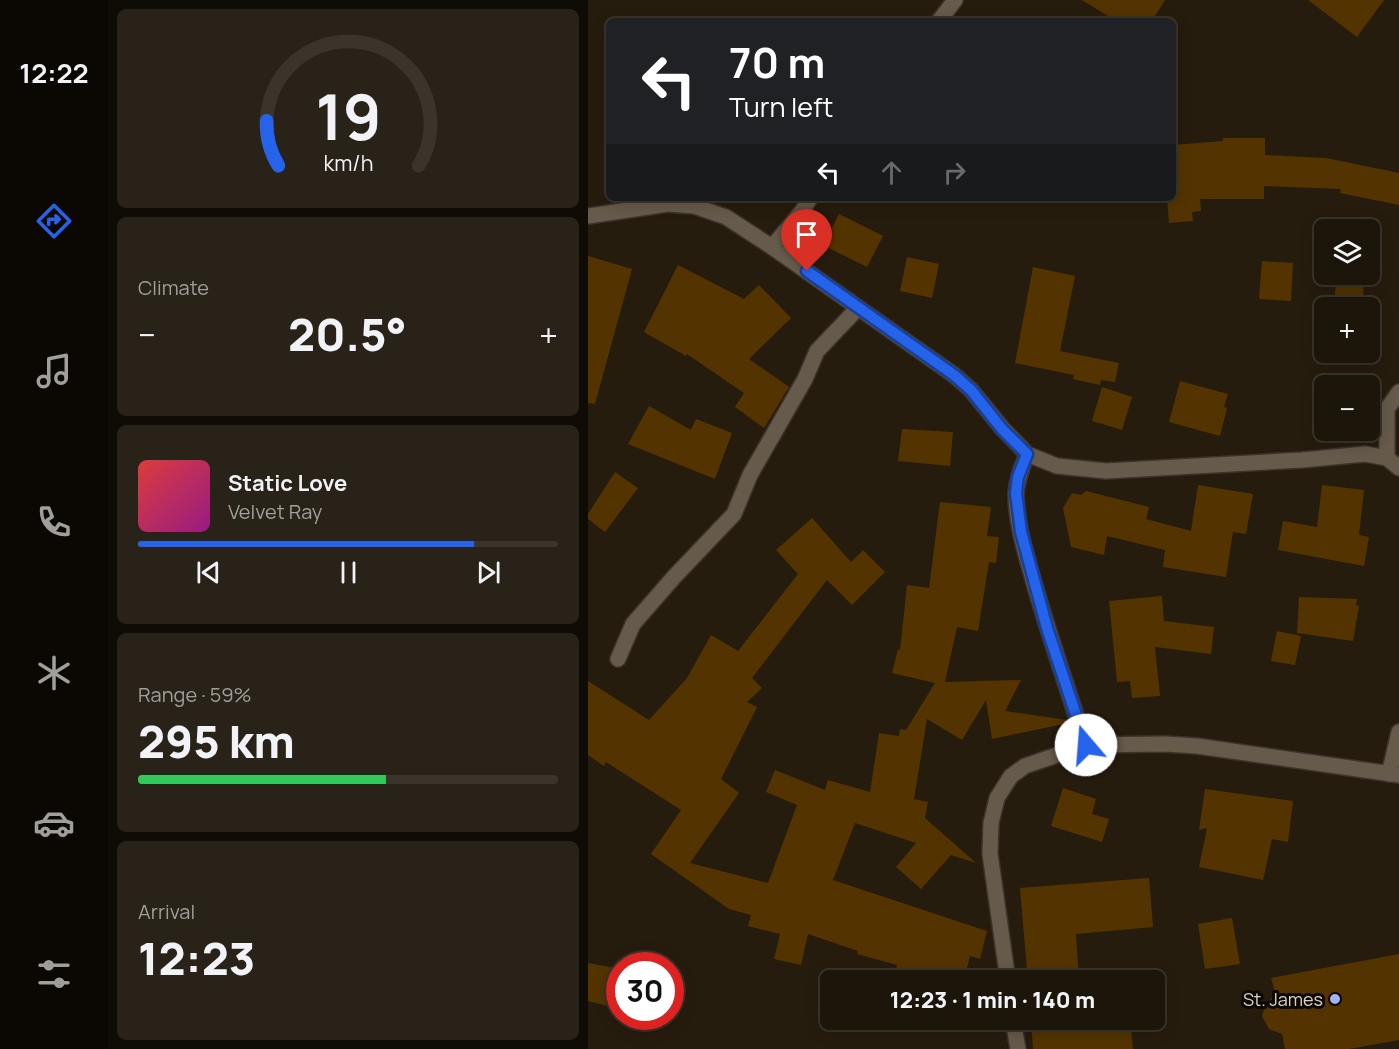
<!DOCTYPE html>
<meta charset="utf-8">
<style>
body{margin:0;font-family:Manrope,sans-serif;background:#292218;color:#f1f3f6;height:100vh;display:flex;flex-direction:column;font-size:22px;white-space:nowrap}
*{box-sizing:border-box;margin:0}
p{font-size:20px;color:#a09f9c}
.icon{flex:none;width:33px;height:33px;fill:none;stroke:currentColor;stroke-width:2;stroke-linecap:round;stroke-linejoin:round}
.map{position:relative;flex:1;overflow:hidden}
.drawer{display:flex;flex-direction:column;gap:9px;padding:9px;background:#0f0c06;width:480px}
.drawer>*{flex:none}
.banner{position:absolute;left:18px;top:18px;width:570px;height:183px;border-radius:9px;box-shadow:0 3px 15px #0003,0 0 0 2px #3a342b;background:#202124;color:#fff;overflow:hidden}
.buttons{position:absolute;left:726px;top:219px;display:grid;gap:12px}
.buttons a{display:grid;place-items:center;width:66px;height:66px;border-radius:9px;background:#1c150a;box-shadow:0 3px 15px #0003,0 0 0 2px #3a342b;font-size:30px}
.speed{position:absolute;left:18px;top:952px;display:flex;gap:12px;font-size:30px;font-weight:700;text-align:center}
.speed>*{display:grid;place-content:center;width:78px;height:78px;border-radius:50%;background:#1c150a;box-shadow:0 3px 15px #0003,0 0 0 2px #3a342b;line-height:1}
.speed .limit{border:9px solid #d22;background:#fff;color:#111}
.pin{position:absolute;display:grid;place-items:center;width:51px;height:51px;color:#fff;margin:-62px -26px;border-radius:50% 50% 50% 0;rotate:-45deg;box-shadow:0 0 6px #0007}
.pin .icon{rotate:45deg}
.me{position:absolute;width:66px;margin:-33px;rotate:342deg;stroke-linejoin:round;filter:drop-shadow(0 0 4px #0008)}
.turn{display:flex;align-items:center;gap:21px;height:126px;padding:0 24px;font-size:27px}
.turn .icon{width:78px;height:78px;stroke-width:2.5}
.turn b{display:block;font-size:42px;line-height:51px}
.lanes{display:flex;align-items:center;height:57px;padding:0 24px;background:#0003;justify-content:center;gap:30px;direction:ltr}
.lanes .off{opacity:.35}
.big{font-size:45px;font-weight:800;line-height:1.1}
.drawer .card{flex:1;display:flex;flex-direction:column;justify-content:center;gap:9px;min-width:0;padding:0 21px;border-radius:9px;background:#292218}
.drawer .dial{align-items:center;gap:0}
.dial svg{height:156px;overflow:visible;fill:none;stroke:#3a342b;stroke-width:7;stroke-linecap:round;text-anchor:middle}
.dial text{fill:#f1f3f6;stroke:none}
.song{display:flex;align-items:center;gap:18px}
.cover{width:72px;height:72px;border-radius:9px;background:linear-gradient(135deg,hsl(0 70% 55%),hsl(310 70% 35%))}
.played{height:6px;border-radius:3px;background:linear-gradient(90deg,#2563eb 80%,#3a342b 80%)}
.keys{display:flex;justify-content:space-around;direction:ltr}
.heat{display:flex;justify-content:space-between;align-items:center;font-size:33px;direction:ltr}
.charge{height:9px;border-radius:4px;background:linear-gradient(90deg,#34c759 59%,#3a342b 0)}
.trip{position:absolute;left:232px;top:970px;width:345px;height:60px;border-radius:9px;background:#1c150a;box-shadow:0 3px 15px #0003,0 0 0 2px #3a342b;font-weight:800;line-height:60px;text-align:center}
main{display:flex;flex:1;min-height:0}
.dock{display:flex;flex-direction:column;width:108px;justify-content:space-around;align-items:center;background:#0b0804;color:#a09f9c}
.dock .icon{width:42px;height:42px}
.dock .on{color:#2563eb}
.dock b{font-size:27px;color:#f1f3f6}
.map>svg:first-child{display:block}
.building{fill:#533400}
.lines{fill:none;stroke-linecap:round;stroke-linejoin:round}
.minor-casing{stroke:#3c332d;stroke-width:18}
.minor{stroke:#665a4a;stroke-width:15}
.route-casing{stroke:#184099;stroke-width:15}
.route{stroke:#2563eb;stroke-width:10}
.poi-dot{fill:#a4b2fc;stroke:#0c0703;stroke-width:2}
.labels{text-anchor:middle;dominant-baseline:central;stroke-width:6;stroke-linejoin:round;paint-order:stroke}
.poi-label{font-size:18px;fill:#dbd3cb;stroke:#0c0703;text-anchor:end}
</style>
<main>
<nav class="dock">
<b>12:22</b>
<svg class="icon on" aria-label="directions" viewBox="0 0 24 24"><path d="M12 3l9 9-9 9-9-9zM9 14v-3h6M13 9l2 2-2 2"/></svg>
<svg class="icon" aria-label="music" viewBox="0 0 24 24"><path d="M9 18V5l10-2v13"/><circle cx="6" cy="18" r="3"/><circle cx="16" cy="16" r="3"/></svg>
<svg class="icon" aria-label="phone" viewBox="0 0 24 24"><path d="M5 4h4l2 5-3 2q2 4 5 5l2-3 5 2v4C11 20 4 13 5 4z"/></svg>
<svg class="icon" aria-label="climate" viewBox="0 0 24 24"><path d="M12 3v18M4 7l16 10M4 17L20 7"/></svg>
<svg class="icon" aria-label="car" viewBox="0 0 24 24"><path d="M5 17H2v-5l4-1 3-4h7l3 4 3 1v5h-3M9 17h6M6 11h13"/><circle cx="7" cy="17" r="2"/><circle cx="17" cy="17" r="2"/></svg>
<svg class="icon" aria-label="filters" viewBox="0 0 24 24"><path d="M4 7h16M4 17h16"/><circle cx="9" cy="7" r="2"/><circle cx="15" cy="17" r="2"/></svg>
</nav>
<section class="drawer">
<div class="card dial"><svg viewBox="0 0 100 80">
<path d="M14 69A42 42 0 1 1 86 69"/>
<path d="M14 69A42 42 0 0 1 8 46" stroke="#2563eb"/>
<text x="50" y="56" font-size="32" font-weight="700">19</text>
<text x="50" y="72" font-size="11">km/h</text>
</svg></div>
<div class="card"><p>Climate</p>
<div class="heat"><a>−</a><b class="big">20.5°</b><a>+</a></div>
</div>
<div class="card">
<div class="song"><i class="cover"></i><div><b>Static Love</b><p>Velvet Ray</p></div></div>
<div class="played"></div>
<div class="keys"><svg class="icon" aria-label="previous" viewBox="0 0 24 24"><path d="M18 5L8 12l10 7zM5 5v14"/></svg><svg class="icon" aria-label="pause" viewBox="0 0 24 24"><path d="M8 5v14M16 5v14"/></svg><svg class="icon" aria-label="next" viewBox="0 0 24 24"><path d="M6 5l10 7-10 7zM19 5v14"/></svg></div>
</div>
<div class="card"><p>Range · 59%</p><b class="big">295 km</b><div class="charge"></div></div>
<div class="card"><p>Arrival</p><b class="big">12:23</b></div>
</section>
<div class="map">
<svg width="811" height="1049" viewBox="0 0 811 1049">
<rect width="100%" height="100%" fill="#261c0e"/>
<g class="building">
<polygon points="494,0 577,0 564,21 528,21"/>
<polygon points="720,0 796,0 769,37"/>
<polygon points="635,138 677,138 677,155 738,158 811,173 811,205 752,193 753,189 676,186 676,199 612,199 613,211 604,212 605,221 581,223 579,198 585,198 585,145 635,141"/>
<polygon points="251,214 295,236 279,267 235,245"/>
<polygon points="0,256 44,269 7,404 0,403"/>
<polygon points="319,257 351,264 344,298 312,291"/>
<polygon points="674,261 705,263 703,301 671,299"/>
<polygon points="90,265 156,299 171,285 203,318 161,359 201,387 176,428 147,407 156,393 99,354 98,356 56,332"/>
<polygon points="445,267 487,276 472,351 531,363 527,382 513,380 512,385 485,379 486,375 427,363"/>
<polygon points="748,274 776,274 775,299 747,297"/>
<polygon points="592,381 640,394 636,407 639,408 632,436 581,422"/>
<polygon points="514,387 544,397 534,430 504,421"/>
<polygon points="61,406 103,430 108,419 144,433 127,479 40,444"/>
<polygon points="314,429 365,432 362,466 310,461"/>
<polygon points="27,472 50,488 17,532 0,519 0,514"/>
<polygon points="610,485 665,494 658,534 645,532 638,577 575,567 577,550 519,536 516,555 483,547 475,508 484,493 493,495 498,491 561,507 558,519 603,531"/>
<polygon points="734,485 776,490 771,535 781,537 776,566 690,550 695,521 729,527"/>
<polygon points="352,502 403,507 399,536 411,537 408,563 401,562 390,631 369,627 357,682 433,680 417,711 479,720 480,723 404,739 398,700 374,740 339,719 326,799 340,802 337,818 388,863 363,855 333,889 308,867 328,843 267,823 245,880 399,931 392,959 382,956 376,980 338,972 335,981 320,981 306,978 309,965 269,954 270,951 220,934 213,965 186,959 192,934 160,926 163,915 141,909 63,854 93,810 18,762 16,766 0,755 0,681 61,720 99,678 123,635 150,651 210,574 188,550 224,518 263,562 275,550 297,572 264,605 239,580 164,678 174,688 159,702 169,707 133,779 151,793 102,863 180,883 209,805 178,792 187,770 237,790 240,780 282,792 291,733 311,736 312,729 318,730 347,683 304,673 310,649 312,650 319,585 341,588"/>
<polygon points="574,596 576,621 626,627 623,654 567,647 572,696 544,698 542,681 529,682 521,601"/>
<polygon points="711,597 769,599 768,605 771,606 765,641 709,633"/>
<polygon points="689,631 713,636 707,665 683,661"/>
<polygon points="475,788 508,799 504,814 521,819 514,842 463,826"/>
<polygon points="617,789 705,801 700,842 684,839 675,880 611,867 619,828 611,830"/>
<polygon points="561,878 565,927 488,934 491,981 440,981 432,888"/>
<polygon points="644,918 652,964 617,969 610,924"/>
<polygon points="811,954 811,1040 761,1049 697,1049 694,1034 681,1029 674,1016 678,1003 688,995 683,978"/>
<polygon points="0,963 32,969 32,1009 0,1001"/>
<polygon points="443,1020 542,1020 545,1049 445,1049"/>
</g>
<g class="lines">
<defs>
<g id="minor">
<polyline points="351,21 367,0"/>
<polyline points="0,216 80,204 106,206 138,217 184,247 366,375 383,390 414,428 439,454 469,466 518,471 714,460 777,454 799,458 811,468"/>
<polyline points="184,247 215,210 222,198"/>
<path d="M439,454C434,467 429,479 428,493C428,524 438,554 446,583C462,638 480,691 498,745"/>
<polyline points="799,458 799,409 811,392"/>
<polyline points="30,659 45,624 86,577 146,514 162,475 217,379 229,351 270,308"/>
<polyline points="801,774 811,732"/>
<polyline points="420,981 402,854 403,823 409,798 423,776 437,766 498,745 577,744 609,746 811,775"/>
<polyline points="425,1020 430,1049"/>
</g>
</defs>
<use href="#minor" class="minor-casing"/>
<use href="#minor" class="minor"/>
</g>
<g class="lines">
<defs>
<polyline id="route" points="219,271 366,375 383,390 414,429 439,454 430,477 428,493 433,532 459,628 498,745"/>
</defs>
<use href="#route" class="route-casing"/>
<use href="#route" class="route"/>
</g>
<circle class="poi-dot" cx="747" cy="999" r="6"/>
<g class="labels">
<g class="poi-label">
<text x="735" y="999">St. James</text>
</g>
</g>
</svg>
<div class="buttons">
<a><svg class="icon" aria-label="layers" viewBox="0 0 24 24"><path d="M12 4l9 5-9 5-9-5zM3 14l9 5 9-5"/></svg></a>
<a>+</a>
<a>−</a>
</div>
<div class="speed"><div class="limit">30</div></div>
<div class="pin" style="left:219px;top:271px;background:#d93025"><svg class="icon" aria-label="arrive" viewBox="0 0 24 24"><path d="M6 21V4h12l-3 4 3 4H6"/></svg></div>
<svg class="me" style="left:498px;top:745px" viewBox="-20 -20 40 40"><circle r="19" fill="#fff"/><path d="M0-13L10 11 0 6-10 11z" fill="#2563eb"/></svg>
<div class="trip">12:23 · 1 min · 140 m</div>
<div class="banner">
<div class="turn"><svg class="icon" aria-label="left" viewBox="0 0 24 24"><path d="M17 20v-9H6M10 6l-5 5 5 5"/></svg><div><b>70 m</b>Turn left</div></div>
<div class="lanes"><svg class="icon" aria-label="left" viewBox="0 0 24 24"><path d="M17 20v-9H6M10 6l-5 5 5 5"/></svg><svg class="icon off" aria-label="ahead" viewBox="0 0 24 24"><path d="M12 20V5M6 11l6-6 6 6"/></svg><svg class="icon off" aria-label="right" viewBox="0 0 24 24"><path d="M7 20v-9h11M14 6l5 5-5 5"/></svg></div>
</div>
</div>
</main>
